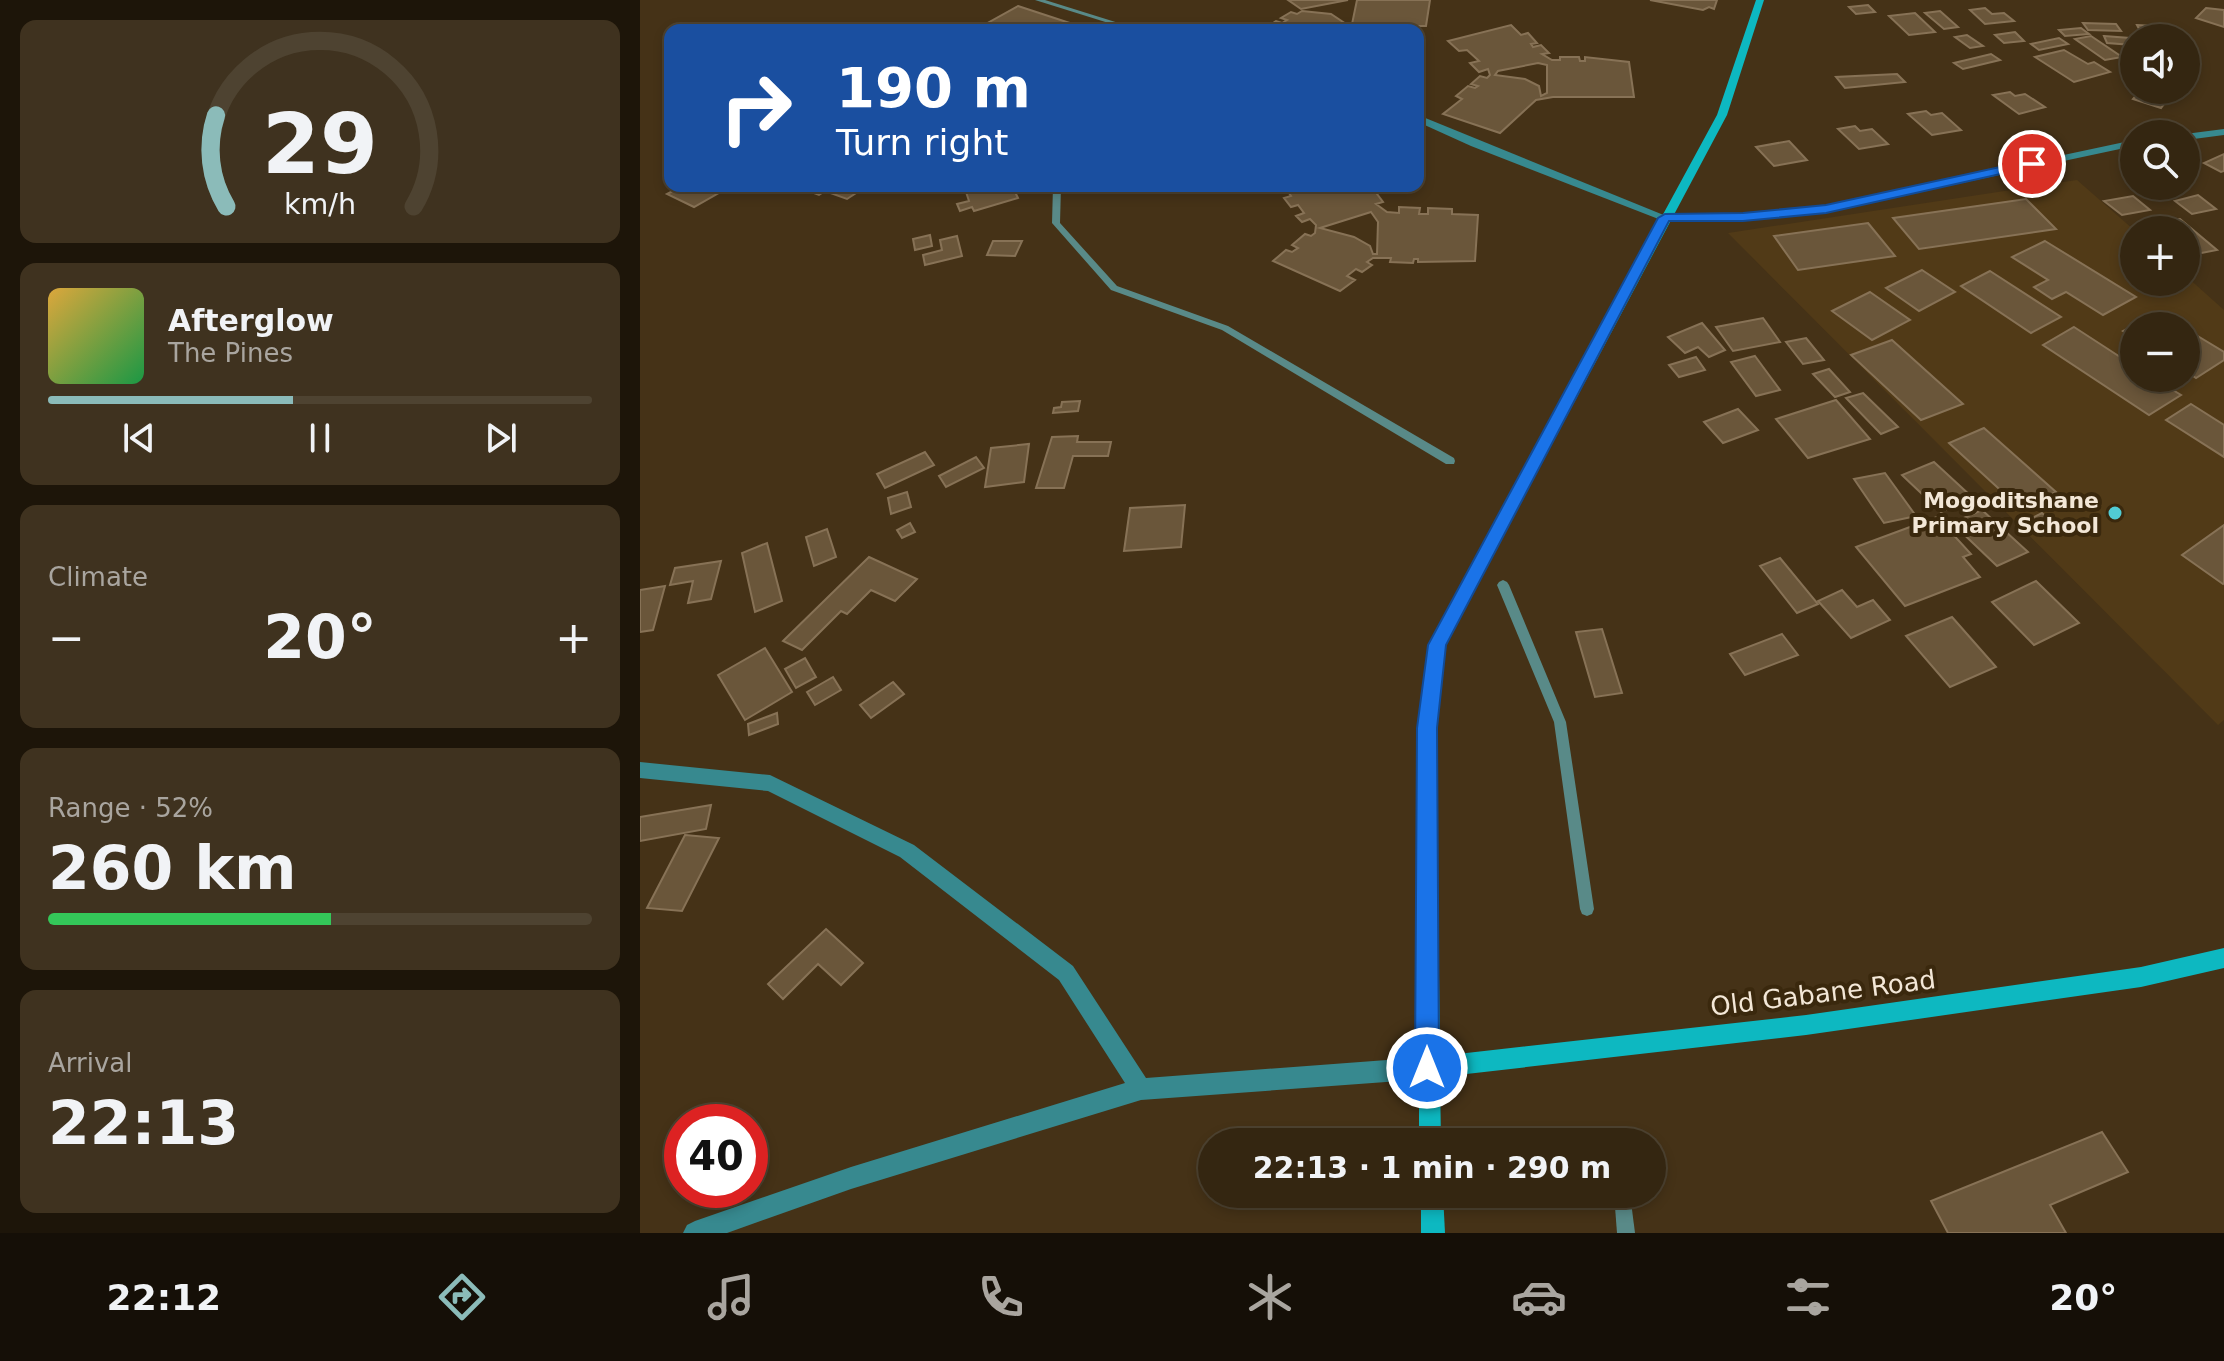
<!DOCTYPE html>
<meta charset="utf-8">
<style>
body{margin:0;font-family:"DejaVu Sans",sans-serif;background:#3f321f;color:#f1f3f6;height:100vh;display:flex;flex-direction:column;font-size:30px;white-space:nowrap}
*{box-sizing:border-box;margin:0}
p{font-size:26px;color:#a9a59f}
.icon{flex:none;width:44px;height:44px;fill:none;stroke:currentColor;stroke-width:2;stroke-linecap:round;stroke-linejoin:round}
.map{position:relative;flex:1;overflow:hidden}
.sheet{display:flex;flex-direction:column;gap:20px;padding:20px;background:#1d1509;width:640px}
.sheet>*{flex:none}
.guide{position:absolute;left:24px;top:24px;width:760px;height:168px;border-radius:16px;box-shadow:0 4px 12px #0003,0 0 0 2px #4e4331;background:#1a4fa0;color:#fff;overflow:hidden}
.controls{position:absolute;left:1480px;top:24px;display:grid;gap:16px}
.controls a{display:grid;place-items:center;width:80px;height:80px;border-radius:50%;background:#342611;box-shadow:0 4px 12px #0003,0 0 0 2px #4e4331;font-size:40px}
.speed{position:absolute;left:24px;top:1104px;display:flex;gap:16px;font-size:40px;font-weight:700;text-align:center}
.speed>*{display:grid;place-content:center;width:104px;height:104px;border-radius:50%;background:#342611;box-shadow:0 4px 12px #0003,0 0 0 2px #4e4331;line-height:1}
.speed .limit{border:12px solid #d22;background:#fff;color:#111}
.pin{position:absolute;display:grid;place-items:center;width:68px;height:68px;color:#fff;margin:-34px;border:4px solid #fff;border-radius:50%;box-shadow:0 2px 8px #0007}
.me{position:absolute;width:88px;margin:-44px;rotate:0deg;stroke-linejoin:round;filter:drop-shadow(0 0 6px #0008)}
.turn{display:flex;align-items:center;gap:28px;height:168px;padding:0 40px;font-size:36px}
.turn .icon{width:104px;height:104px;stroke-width:2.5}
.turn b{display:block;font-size:56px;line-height:68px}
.big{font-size:60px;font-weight:800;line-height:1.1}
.sheet .card{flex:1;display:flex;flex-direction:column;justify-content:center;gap:12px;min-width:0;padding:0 28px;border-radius:16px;background:#3f321f}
.sheet .dial{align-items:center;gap:0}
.dial svg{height:208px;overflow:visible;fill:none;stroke:#4e4331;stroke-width:7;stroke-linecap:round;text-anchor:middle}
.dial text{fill:#f1f3f6;stroke:none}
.song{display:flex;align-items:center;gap:24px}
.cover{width:96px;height:96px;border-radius:12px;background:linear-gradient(135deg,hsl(40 70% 55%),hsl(140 70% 35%))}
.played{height:8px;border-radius:4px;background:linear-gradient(90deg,#8bbbb9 45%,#4e4331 45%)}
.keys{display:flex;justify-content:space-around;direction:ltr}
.heat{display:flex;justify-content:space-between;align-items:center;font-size:44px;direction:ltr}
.charge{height:12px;border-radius:6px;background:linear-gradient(90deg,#34c759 52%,#4e4331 0)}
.trip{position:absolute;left:558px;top:1128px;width:468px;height:80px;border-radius:40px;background:#342611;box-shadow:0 4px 12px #0003,0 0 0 2px #4e4331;font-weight:800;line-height:80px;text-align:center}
.tabs{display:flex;height:128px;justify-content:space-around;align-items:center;background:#150f07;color:#a9a59f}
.tabs .icon{width:56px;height:56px}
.tabs .current{color:#8bbbb9}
.tabs b{font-size:36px;color:#f1f3f6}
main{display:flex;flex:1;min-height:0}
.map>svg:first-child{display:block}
.built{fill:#513a17;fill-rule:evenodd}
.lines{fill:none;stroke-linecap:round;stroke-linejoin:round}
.stream{fill:#598a88;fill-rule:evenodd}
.building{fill:#6a563a;stroke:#877256;stroke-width:2;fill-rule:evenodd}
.lane{fill:#37898f;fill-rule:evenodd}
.street{fill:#37898f;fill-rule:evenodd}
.secondary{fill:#0db8c1;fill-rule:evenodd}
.route{fill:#1a73e8;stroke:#114b97;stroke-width:2}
.poi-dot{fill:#51ccd4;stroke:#3a280d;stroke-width:3}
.labels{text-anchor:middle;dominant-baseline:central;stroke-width:8;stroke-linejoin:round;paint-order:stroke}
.poi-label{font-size:22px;font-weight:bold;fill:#f3e7d7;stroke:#3a280d;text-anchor:end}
.near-street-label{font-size:26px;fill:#f3e7d7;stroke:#3a280d}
</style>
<main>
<section class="sheet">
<div class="card dial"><svg viewBox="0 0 100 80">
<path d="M14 69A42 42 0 1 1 86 69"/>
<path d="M14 69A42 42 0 0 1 10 34" stroke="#8bbbb9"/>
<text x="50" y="56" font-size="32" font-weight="700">29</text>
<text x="50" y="72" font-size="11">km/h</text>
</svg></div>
<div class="card">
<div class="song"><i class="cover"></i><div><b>Afterglow</b><p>The Pines</p></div></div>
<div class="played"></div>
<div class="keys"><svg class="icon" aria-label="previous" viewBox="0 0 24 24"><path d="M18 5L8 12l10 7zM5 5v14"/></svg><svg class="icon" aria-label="pause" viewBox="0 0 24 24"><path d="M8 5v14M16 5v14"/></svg><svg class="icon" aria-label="next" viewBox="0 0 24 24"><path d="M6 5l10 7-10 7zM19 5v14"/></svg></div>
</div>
<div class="card"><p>Climate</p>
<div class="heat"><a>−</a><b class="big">20°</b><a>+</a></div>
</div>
<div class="card"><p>Range · 52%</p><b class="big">260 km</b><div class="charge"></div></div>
<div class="card"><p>Arrival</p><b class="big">22:13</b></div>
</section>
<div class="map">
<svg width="1584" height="1233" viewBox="0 0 1584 1233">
<rect width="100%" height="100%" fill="#453217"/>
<path class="built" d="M1437,180L1494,230V282H1546V276L1584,310V720L1578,725L1088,233ZM1494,326H1546V378H1494Z"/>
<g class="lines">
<g class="stream">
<polygon points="395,0 405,0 501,30 491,30"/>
<polygon points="413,186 421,186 420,223 477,286 588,326 814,458 815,461 814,464 806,464 582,330 471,290 412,223"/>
<polygon points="863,580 867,582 869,585 926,722 954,909 952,914 947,916 942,914 940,909 914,722 857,585 859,582"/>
<polygon points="974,1194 990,1194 995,1233 977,1233"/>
</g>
</g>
<g class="building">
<polygon points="648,0 708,0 661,9"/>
<polygon points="717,0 790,0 786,26 765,26 764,29 712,24"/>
<polygon points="1010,0 1077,0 1074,9 1069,7 1063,10"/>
<polygon points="1228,5 1235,12 1216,14 1209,7"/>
<polygon points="378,6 451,30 335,30"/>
<polygon points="1345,8 1352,14 1364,13 1374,21 1345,24 1330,10"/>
<polygon points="1566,8 1584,10 1584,27 1556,18"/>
<polygon points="662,11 691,14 709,26 703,30 624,29 636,21 642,23 647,20 641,18 651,12 657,14"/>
<polygon points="1300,11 1318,27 1304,29 1285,13"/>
<polygon points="1275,13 1295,32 1269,35 1249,16"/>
<polygon points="1443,23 1476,24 1481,31 1448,30"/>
<path d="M871,25L881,35L888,33L897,43L891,44L893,47L901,45L909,53L902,54L912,60H920V57H939L940,61H945V57L989,62L994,97H913L896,100L860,133L803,114L822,99L816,96L828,86L835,88L838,86L831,84L840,76L847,78L850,75L848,69L839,72L830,63L839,61L827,50L819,51L808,41ZM898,63L907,65V93L901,96L899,86L885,79L855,75L858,71Z"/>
<polygon points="1497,25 1513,26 1520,38 1504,38"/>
<polygon points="1441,28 1449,34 1425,36 1419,30"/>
<polygon points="1375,32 1384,41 1364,43 1355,35"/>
<polygon points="1327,35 1343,46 1330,48 1315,37"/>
<polygon points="1451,36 1482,57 1465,60 1435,39"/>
<polygon points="1464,36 1490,38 1494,45 1467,43"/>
<polygon points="1419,38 1428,44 1399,50 1391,44"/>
<polygon points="1424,50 1448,64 1454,62 1470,72 1434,82 1395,57"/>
<polygon points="1351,54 1360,60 1323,69 1314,63"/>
<polygon points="1257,74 1265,82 1205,88 1196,77"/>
<polygon points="1501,90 1519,90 1514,96 1527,100 1521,108 1493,99"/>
<polygon points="1370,92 1375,96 1385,94 1405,107 1379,114 1353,95"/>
<polygon points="1286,111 1291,115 1302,113 1321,130 1292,135 1268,114"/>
<polygon points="1215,126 1220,131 1232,129 1248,144 1219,149 1198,129"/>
<polygon points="1149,141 1167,160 1134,166 1116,147"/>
<polygon points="1584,154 1584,171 1581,172 1564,163"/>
<polygon points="42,186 91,186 54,207 27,194"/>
<polygon points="155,186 227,186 207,199 185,191 179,195"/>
<polygon points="350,186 372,186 378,198 334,211 332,207 320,211 317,204 329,201 326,192"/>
<path d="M644,186H732L726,189L728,192L734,190L743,202L736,204L747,212L759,213V207L780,208L779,214H788V208L812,209V214L838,215L835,261L778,262V259H774L773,263L750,262L751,258H733L727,262L732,265L722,272L716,269L707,276L715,280L700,291L633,261L646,250L652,252L658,248L652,245L665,234L671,236L675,233L676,225L670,219L662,222L656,216L664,213L658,205L651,207L644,198L651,196ZM731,212L738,222L737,254H733L730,246L714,237L680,228Z"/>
<polygon points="1558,195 1576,209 1552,214 1535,201"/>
<polygon points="1493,196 1510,210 1482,215 1464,201"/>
<polygon points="1386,199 1416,229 1279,249 1253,218"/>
<polygon points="1540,219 1577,250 1546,256 1546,230 1507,230 1502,225"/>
<polygon points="1228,223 1255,256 1158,270 1134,236"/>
<polygon points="290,235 292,246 275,250 273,239"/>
<polygon points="317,236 322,256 285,265 283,255 302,250 300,240"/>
<polygon points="353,241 382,241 375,256 347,255"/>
<polygon points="1405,241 1496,297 1463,315 1426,292 1412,299 1394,287 1408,280 1372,257"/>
<polygon points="1282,270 1315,292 1279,311 1246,288"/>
<polygon points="1350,271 1421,317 1391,333 1321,286"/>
<polygon points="1230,292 1270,320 1232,340 1192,311"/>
<polygon points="1518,312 1541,326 1494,326 1494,338 1483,331"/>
<polygon points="1123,318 1140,342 1093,351 1076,327"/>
<polygon points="1062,323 1085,350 1069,357 1058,347 1045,353 1028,337"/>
<polygon points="1434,327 1494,366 1494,378 1513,378 1541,395 1509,415 1403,345"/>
<polygon points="1546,329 1584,352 1584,360 1556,378 1546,371"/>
<polygon points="1166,338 1184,360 1163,364 1146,342"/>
<polygon points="1252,340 1323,404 1281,420 1211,355"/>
<polygon points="1115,356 1140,390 1116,396 1091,362"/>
<polygon points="1056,357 1065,370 1039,377 1029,365"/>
<polygon points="1189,369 1210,392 1195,397 1173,374"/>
<polygon points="1223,393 1258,427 1241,434 1206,398"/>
<polygon points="1196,400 1230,439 1168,458 1136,419"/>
<polygon points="440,401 438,411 413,413 414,408 421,407 422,402"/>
<polygon points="1551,404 1584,425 1584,457 1526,420"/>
<polygon points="1098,409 1118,430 1083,443 1064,422"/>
<polygon points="1344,428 1416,492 1380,508 1309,443"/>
<polygon points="438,436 437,442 471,442 468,456 433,456 424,488 396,488 412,437"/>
<polygon points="389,444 384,482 345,487 351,448"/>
<polygon points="285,452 294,465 245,488 237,474"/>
<polygon points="336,457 344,468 306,487 299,476"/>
<polygon points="1294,462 1333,498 1301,512 1262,475"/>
<polygon points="1245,473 1276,516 1244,523 1214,479"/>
<polygon points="267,492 271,507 251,514 248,498"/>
<polygon points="545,505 541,547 484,551 490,508"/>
<polygon points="1342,510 1388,552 1357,566 1312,523"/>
<polygon points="1402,513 1412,522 1400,528 1390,519"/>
<polygon points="1297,517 1331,554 1323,557 1340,577 1265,606 1216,547"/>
<polygon points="270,523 275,532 262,538 257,530"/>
<polygon points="1584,525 1584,583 1583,584 1542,555"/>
<polygon points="187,529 196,557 174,566 166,537"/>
<polygon points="127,543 142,601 115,612 102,553"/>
<polygon points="229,557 277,579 255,601 231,590 207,614 201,611 162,650 143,641"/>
<polygon points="1140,558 1178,604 1157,613 1120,566"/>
<polygon points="81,561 71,599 48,603 53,581 30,585 35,568"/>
<polygon points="1396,581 1439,623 1394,645 1352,602"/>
<polygon points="25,586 13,630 0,632 0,590"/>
<polygon points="1202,590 1217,607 1233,600 1250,620 1211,638 1178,601"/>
<polygon points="1312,617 1356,667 1310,687 1266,636"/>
<polygon points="962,629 982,693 955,697 936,632"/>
<polygon points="1142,634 1158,655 1105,675 1090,654"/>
<polygon points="125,648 152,692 105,720 78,675"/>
<polygon points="165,658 176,677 156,688 145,669"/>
<polygon points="193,677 201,690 175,705 167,692"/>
<polygon points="253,682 264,694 231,718 220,705"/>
<polygon points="137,713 138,724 109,735 108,724"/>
<polygon points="71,805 66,829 0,841 0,817"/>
<polygon points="45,835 79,838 42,911 7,908"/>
<polygon points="186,929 223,963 201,985 178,964 143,999 128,984"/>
<polygon points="1462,1132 1488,1172 1410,1205 1426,1233 1308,1233 1291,1201"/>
</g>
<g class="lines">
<g class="lane">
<polygon points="778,115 1031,218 1021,220 831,146 778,122"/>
<polygon points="0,762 130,775 274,845 433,966 506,1078 787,1057 794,1061 798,1068 794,1075 787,1079 501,1100 211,1189 87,1233 43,1233 47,1225 55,1221 211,1167 485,1083 419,980 260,857 128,791 0,778"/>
</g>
<g class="street">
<polygon points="1584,129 1584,135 1546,140 1545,134"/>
<polygon points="1494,140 1494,146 1186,212 1103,220 1025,221 1019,218 1025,215 1103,214 1186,206"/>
</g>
<g class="secondary">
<polygon points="1116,0 1124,0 1087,115 805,645 796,728 800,1056 1166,1015 1501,967 1584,948 1584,968 1501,987 1166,1035 800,1077 801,1142 779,1142 779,1074 776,1068 779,1062 778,728 789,645 1077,115"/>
<polygon points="781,1194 803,1194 805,1233 781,1233"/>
</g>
</g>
<polygon class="route" points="1392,160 1396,161 1396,166 1186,213 1103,221 1029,221 806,645 797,728 799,1068 796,1076 787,1080 778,1076 775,1068 777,728 788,645 1018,218 1025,214 1103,213 1186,205"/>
<circle class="poi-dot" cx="1475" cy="513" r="8"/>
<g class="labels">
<g class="poi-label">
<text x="1459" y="500">Mogoditshane<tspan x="1459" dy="25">Primary School</tspan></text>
</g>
<g class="near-street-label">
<text transform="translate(1183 993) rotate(-7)">Old Gabane Road</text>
</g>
</g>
</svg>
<div class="controls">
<a><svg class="icon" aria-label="sound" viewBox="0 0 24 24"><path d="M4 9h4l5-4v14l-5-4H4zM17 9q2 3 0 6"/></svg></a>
<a><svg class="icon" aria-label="search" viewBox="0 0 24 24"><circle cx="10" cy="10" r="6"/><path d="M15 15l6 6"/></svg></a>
<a>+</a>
<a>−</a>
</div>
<div class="speed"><div class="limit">40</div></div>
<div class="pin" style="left:1392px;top:164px;background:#d93025"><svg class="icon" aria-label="arrive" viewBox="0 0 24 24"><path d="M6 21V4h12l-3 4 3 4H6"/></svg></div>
<svg class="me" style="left:787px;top:1068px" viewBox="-20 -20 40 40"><circle r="17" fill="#1a73e8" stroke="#fff" stroke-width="3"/><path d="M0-11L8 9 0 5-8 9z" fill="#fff"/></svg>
<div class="trip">22:13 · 1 min · 290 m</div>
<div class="guide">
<div class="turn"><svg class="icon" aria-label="right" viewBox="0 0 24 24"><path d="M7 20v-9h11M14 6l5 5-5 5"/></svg><div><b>190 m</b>Turn right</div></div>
</div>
</div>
</main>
<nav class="tabs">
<b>22:12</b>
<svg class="icon current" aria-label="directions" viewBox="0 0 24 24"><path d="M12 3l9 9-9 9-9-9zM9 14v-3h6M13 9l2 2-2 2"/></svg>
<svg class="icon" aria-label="music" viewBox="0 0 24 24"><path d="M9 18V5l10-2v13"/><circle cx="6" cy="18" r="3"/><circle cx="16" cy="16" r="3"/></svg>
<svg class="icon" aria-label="phone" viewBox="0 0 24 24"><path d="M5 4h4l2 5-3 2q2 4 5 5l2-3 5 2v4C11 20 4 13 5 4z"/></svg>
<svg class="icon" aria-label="climate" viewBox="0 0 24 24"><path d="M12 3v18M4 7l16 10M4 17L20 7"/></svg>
<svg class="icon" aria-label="car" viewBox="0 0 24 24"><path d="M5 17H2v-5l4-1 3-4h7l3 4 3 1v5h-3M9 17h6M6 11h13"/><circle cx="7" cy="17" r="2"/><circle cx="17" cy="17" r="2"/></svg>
<svg class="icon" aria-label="filters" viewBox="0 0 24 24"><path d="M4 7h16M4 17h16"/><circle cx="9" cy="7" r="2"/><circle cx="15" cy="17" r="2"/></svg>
<b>20°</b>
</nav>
